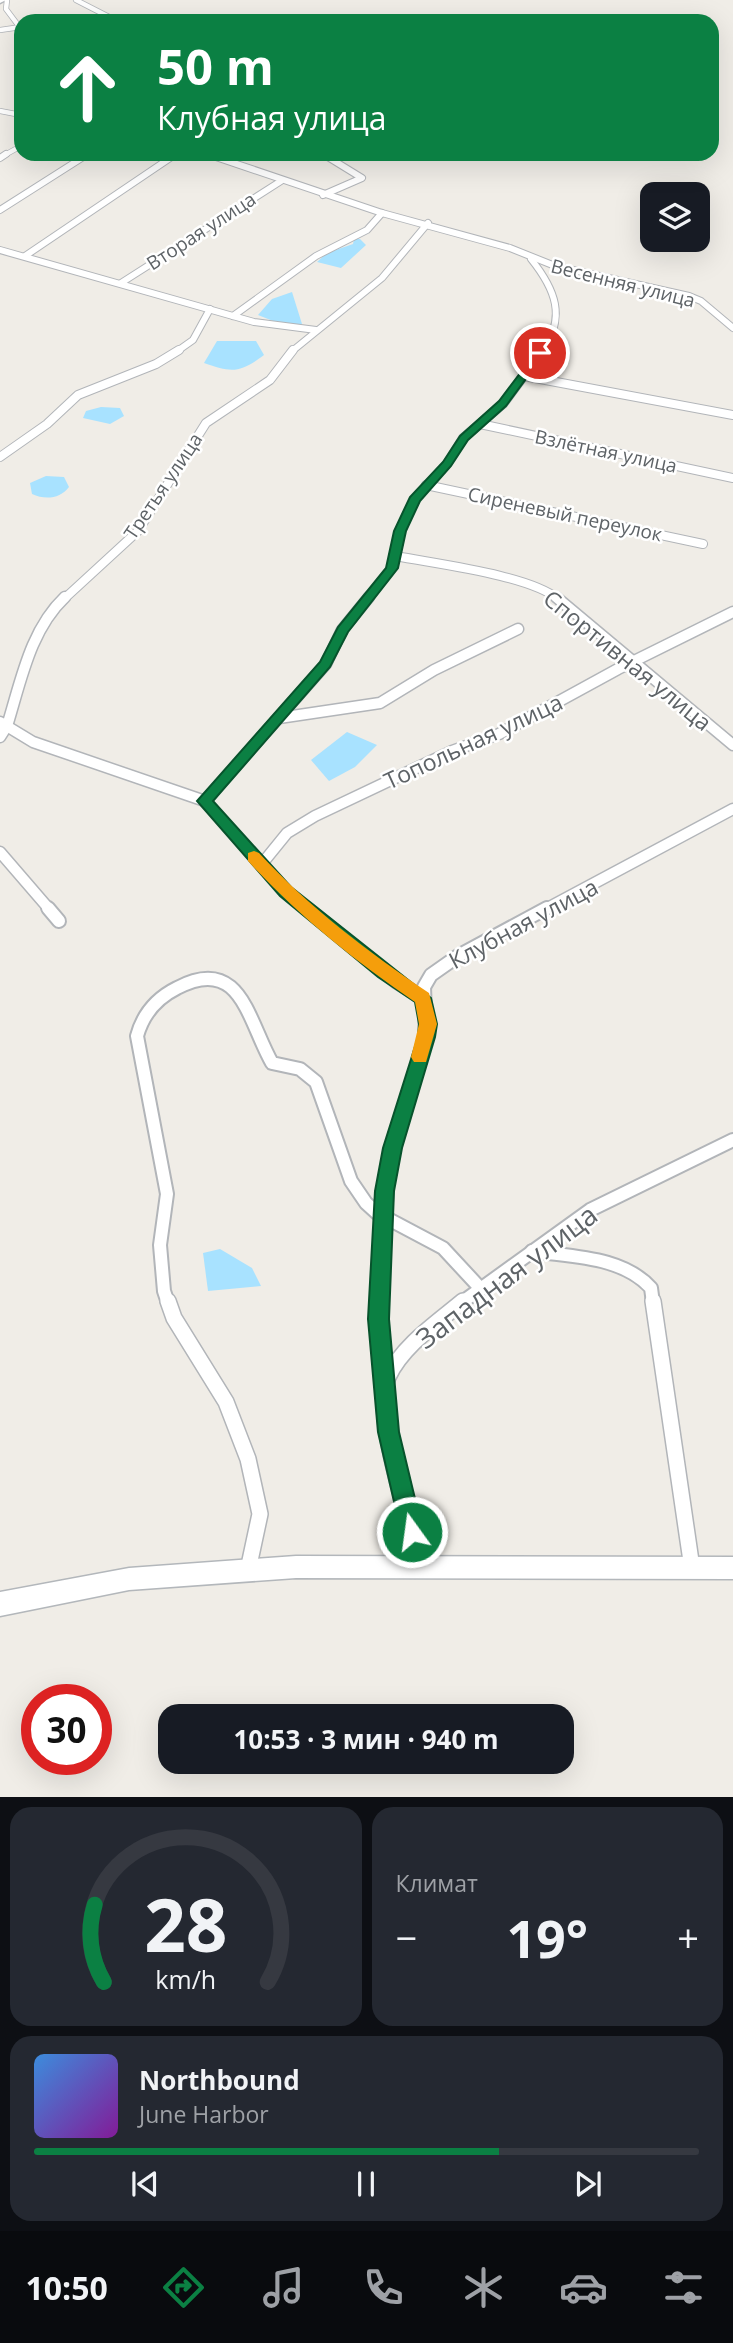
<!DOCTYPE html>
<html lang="ru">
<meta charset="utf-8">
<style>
body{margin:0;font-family:"Open Sans",sans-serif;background:#242831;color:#f1f3f6;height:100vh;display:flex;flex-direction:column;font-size:26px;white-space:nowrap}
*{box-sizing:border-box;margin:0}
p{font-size:23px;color:#9ea1a6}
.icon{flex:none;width:38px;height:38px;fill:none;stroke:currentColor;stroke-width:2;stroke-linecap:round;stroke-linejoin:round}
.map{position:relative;height:1797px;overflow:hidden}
.drawer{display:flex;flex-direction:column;gap:10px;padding:10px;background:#0d0f14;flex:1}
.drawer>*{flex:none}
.banner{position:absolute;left:14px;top:14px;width:705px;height:147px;border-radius:21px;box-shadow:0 7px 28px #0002;background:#0b8043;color:#fff;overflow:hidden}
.controls{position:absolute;left:640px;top:182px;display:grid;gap:14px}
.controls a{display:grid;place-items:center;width:70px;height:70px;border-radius:14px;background:#171b24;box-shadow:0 7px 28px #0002;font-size:35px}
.speed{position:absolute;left:21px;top:1684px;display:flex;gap:14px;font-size:35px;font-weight:700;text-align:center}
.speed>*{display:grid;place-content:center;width:91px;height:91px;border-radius:50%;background:#171b24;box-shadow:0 7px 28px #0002;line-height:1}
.speed .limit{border:10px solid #d22;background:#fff;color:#111}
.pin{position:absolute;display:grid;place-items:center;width:60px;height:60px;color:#fff;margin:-30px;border:4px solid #fff;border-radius:50%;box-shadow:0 2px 7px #0007}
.me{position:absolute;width:77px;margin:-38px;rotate:346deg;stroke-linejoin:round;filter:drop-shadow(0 0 5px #0008)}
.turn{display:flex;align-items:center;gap:24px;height:147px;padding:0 28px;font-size:32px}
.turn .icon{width:91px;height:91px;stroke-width:2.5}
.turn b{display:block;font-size:49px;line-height:60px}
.big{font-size:52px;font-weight:700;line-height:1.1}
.drawer .card{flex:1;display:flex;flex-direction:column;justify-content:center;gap:10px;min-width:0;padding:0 24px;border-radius:21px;background:#242831}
.drawer .dial{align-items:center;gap:0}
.dial svg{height:182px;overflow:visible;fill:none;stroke:#363941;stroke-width:7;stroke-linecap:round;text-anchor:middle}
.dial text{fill:#f1f3f6;stroke:none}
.song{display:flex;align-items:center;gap:21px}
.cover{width:84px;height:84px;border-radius:10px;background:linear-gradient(135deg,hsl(210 70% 55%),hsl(290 70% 35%))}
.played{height:7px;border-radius:4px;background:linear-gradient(90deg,#0b8043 70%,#363941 70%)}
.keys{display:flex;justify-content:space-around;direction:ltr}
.heat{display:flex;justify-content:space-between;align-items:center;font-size:38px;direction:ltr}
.drawer .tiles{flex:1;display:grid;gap:10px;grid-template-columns:1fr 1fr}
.card:last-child{grid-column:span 2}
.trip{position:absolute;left:158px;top:1704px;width:416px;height:70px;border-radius:21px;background:#171b24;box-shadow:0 7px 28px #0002;font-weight:700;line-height:70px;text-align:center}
.tabs{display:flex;height:112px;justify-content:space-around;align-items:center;background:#090b0e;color:#9ea1a6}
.tabs .icon{width:49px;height:49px}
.tabs .on{color:#0b8043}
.tabs b{font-size:32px;color:#f1f3f6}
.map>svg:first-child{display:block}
.water{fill:#a8e2ff}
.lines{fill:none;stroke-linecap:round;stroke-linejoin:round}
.street-far5-casing{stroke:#b2b5b9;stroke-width:6}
.street-far4-casing{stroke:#b2b5b9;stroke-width:8}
.street-far3-casing{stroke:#b2b5b9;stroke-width:10}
.street-far2-casing{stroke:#b2b5b9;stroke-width:13}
.street-far1-casing{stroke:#b2b5b9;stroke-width:16}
.street-casing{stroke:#b2b5b9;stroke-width:18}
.secondary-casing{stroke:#b3b7bb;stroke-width:3}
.street-far5{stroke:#fff;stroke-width:4.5}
.street-far4{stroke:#fff;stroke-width:6}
.street-far3{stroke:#fff;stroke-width:8}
.street-far2{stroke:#fff;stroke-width:10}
.street-far1{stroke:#fff;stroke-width:12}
.street{stroke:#fff;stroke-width:15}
.secondary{fill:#fff;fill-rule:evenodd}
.route{fill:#0b8043;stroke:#07532c;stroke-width:2}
.slow{fill:#f59e0b}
.labels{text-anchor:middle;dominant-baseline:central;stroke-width:5;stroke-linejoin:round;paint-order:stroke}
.far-street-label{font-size:19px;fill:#5e6367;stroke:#fff}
.street-label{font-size:23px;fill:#5e6367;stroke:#fff}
.near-street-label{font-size:28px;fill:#5e6367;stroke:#fff}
</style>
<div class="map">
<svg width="733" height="1797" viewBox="0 0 733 1797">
<rect width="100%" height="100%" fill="#f0ede7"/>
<g class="water">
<polygon points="354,239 360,239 366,245 341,268 317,262 327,253 353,244"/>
<polygon points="292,292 302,324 288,327 258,315 272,299"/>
<path d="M217,341H256L264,355C240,373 232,373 204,363Z"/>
<polygon points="101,407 120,408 124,416 110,424 83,418 86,411"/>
<path d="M46,476L64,477L69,487C60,499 45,500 32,494L30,483Z"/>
<polygon points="347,732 377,745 355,767 329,781 311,760"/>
<polygon points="220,1249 252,1268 261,1286 208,1291 203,1253"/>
</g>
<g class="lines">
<defs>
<g id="street-far5">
<polyline points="7,0 6,9 21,29"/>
<polyline points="76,0 117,21"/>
<polyline points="45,21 78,18"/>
<polyline points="0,30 21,27"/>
<polyline points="0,111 21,115"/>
<polyline points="206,154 212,156"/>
<polyline points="322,154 326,156"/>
<polyline points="3,156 21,146"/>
<polyline points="86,156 89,154"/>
<polyline points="174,156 177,154"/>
</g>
<g id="street-far4">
<polyline points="207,154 382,213 510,248 555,266 689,296 701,301 733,328"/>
<polyline points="323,154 362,178 323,195"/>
<polyline points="0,158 6,154"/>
<polyline points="0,210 88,154"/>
<polyline points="0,250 254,322 316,330"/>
<polyline points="25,256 176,154"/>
<path d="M531,259C555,289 567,317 542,352"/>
<polyline points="121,283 281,181"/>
<polyline points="233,316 316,256 367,230 382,213"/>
<polyline points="176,352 193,340 210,309"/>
<polyline points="291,352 382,278 428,223"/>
</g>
<g id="street-far3">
<polyline points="524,376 733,415"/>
<polyline points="480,424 733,478"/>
<polyline points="0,457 47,424 78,395 156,364 179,350"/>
<polyline points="426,485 703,544"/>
<path d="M396,556C436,564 529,575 558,599"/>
<polyline points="64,599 138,531 206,423 270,380 293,350"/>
<polyline points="367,599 392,568 400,532 414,500 447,464 463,438 503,404 543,350"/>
</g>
<g id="street-far2">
<polyline points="556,597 733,745"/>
<polyline points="279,718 380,703 434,670 518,629"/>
<polyline points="0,722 33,742 205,801 286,892 308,910"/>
<path d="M0,737L7,726C21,681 30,630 65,597"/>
<polyline points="205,801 326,664 342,630 369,597"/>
<polyline points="0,852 50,910"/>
<polyline points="261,865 287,833 315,816 452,751 499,734 618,669 733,612"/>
<polyline points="544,910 733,809"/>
</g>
<g id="street-far1">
<polyline points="48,908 59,921"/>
<polyline points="306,908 397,982 423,998"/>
<path d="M532,1251C572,1257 622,1256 651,1288L653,1303"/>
<path d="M168,1303L164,1291L160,1245L167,1194L137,1036C143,1014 157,998 177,988C241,954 248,1021 272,1063L300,1069L316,1082L351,1181L366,1203L377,1213L443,1248L481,1289"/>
<polyline points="380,1303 388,1169 426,1037 424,987 431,975 458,956 547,908"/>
<polyline points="461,1303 590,1210 733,1140"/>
</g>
<g id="street">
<polyline points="168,1301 174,1318 226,1402 248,1459 260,1514 248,1570"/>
<polyline points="380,1301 384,1393"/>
<polyline points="653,1301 692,1568"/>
<path d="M421,1567C411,1527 372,1413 388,1377C402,1346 438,1322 463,1301"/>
</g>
<g id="secondary">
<polygon points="0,0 6,0 0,3"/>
<polygon points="296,1556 733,1557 733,1579 296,1578 129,1590 0,1616 0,1592 129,1568"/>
</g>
</defs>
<use href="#street-far5" class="street-far5-casing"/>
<use href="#street-far4" class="street-far4-casing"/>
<use href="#street-far3" class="street-far3-casing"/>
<use href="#street-far2" class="street-far2-casing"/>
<use href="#street-far1" class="street-far1-casing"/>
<use href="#street" class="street-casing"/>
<use href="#secondary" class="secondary-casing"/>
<use href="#street-far5" class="street-far5"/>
<use href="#street-far4" class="street-far4"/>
<use href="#street-far3" class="street-far3"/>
<use href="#street-far2" class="street-far2"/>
<use href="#street-far1" class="street-far1"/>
<use href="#street" class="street"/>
<use href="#secondary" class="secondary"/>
</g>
<polygon class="route" points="537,351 545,353 506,406 468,440 451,466 420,501 406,531 398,568 348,632 330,667 213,801 291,887 431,998 437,1024 435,1037 402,1148 394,1191 389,1319 399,1432 423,1532 420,1540 412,1543 404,1540 401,1532 378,1432 368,1319 375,1191 383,1148 418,1037 419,1024 415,1002 378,977 280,896 197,801 320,662 338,627 386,568 394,531 410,497 443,462 460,436 499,401"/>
<path class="slow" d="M254,851L259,853C309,907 368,952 429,993L437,1024L426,1062H414L411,1057L419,1024L415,1002C355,961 297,915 248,861V853Z"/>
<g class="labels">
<g class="far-street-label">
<text transform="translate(201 231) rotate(-33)">Вторая улица</text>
<text transform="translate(623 283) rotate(14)">Весенняя улица</text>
<text transform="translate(606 451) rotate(12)">Взлётная улица</text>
<text transform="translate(163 486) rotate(-56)">Третья улица</text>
<text transform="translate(565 514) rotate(12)">Сиреневый переулок</text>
</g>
<g class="street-label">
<text transform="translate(628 660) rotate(39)">Спортивная улица</text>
<text transform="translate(473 741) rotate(-25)">Топольная улица</text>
<text transform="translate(523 923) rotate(-28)">Клубная улица</text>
</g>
<g class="near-street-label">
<text transform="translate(506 1276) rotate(-37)">Западная улица</text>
</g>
</g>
</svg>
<div class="controls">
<a><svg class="icon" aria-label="layers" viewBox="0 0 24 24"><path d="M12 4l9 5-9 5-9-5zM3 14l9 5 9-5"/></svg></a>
</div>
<div class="speed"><div class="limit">30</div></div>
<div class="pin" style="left:540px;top:353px;background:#d93025"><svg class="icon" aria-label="arrive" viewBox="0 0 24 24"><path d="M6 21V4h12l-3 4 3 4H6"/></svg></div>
<svg class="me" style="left:412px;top:1532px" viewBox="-20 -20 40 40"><circle r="17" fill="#0b8043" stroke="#fff" stroke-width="3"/><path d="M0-11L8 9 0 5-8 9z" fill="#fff"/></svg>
<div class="trip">10:53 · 3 мин · 940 m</div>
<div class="banner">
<div class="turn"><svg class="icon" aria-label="ahead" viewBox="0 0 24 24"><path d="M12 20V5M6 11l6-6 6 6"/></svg><div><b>50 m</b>Клубная улица</div></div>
</div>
</div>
<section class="drawer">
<div class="tiles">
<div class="card dial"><svg viewBox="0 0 100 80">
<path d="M14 69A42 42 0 1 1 86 69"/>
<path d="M14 69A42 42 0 0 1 10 35" stroke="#0b8043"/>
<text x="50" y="56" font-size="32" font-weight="700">28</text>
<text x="50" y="72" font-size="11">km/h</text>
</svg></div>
<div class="card"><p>Климат</p>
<div class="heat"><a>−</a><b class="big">19°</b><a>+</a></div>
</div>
<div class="card">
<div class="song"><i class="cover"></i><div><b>Northbound</b><p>June Harbor</p></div></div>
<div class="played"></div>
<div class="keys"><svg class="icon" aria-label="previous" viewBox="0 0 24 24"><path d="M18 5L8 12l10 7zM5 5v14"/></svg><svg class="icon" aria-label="pause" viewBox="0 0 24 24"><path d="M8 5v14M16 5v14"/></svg><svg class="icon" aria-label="next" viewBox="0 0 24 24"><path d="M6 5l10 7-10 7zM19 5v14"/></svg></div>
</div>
</div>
</section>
<nav class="tabs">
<b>10:50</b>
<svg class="icon on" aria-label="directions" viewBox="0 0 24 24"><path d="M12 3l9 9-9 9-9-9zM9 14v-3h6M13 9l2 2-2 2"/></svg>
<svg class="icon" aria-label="music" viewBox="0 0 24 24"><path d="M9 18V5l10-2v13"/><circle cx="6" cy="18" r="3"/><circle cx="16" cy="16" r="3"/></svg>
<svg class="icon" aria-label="phone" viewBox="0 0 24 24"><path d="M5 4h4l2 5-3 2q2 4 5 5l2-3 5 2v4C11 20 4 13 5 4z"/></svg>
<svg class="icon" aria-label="climate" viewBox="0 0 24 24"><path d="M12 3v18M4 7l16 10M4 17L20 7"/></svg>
<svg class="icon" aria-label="car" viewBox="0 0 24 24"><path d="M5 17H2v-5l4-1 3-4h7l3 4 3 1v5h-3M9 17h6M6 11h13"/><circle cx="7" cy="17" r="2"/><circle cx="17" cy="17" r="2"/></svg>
<svg class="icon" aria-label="filters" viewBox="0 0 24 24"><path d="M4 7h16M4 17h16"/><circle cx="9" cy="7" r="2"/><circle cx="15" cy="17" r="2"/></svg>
</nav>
